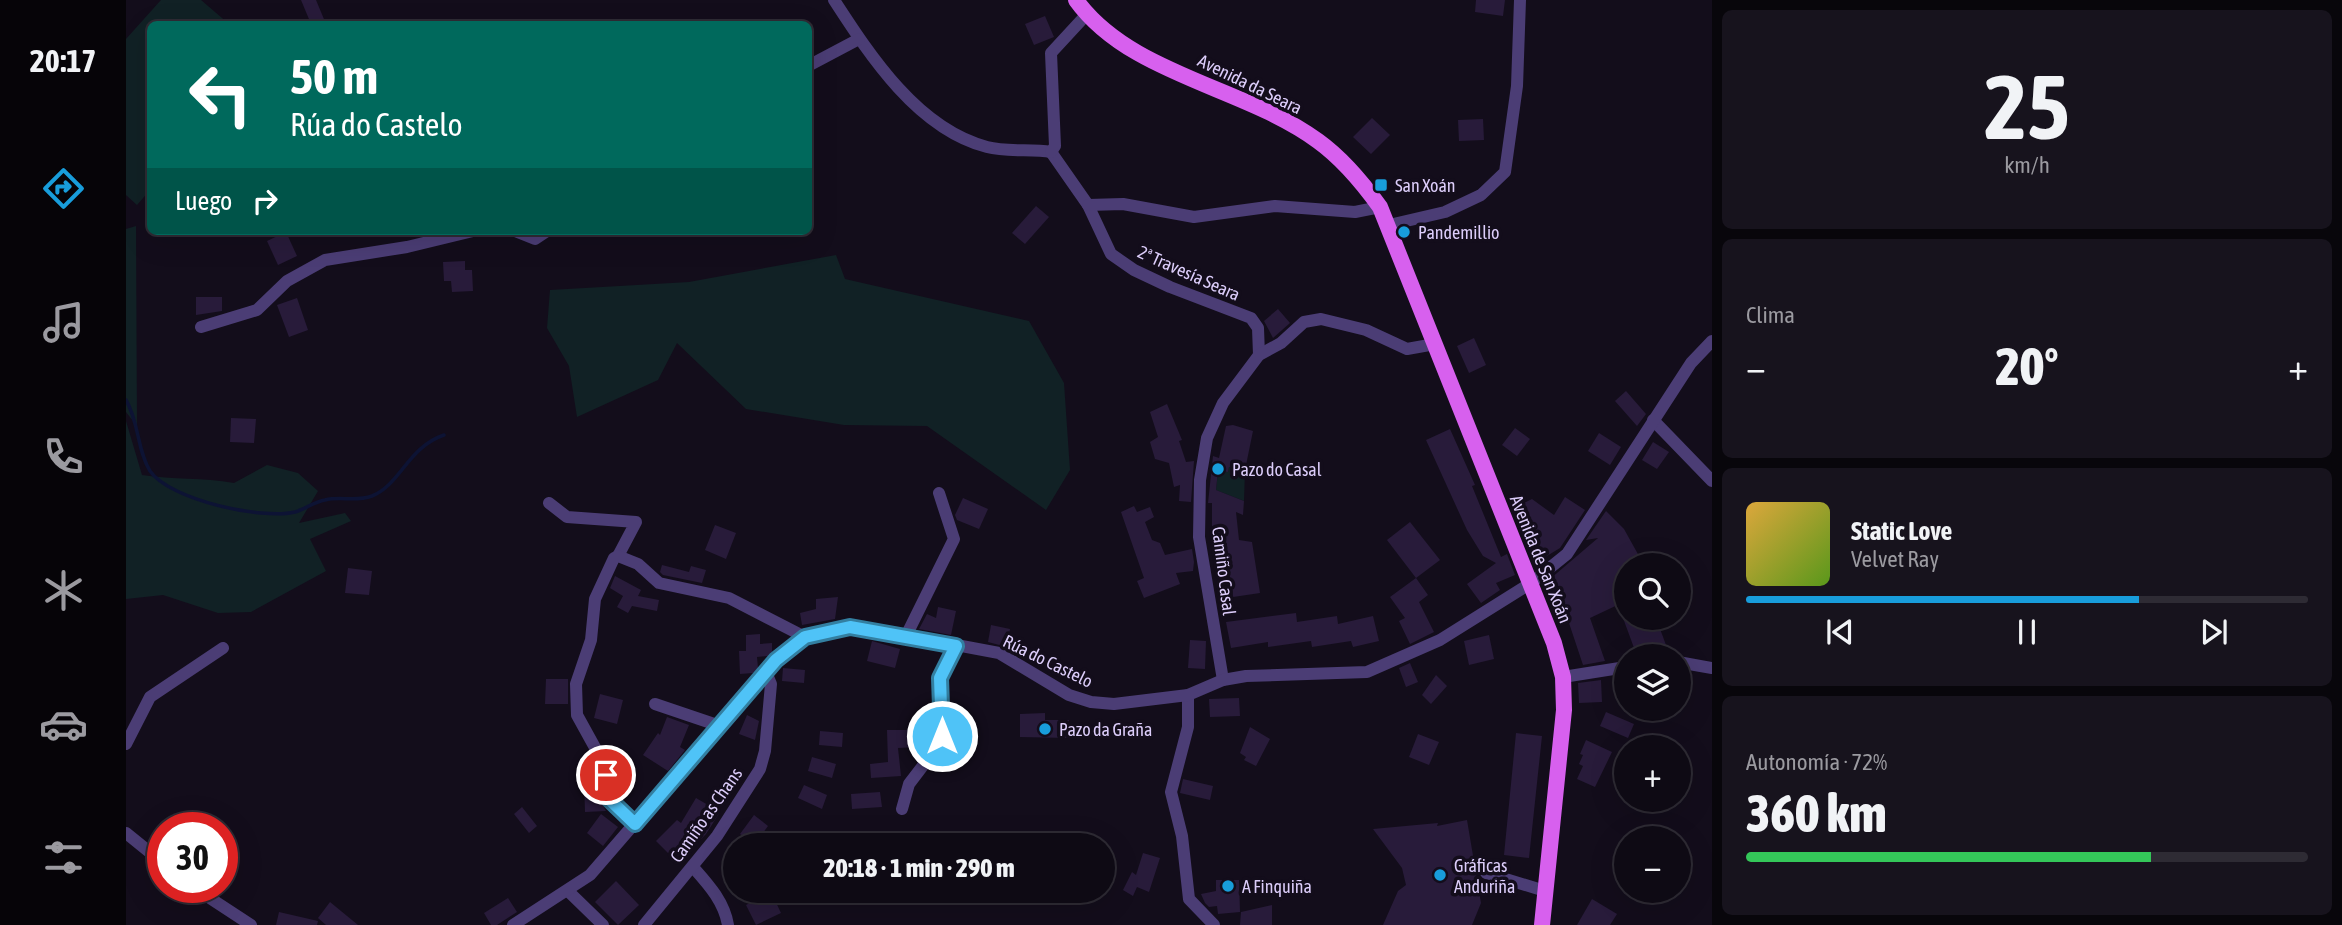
<!DOCTYPE html>
<html lang="es">
<meta charset="utf-8">
<style>
body{margin:0;font-family:"Asap Condensed",sans-serif;background:#17131d;color:#f1f3f6;height:100vh;display:flex;flex-direction:column;font-size:26px;white-space:nowrap}
*{box-sizing:border-box;margin:0}
p{font-size:23px;color:#9b9aa0}
.icon{flex:none;width:38px;height:38px;fill:none;stroke:currentColor;stroke-width:2;stroke-linecap:round;stroke-linejoin:round}
.map{position:relative;flex:1;overflow:hidden}
.details{display:flex;flex-direction:column;gap:10px;padding:10px;background:#08060b;width:630px}
.details>*{flex:none}
.banner{position:absolute;left:21px;top:21px;width:665px;height:214px;border-radius:10px;box-shadow:0 7px 28px #0002,0 0 0 2px #2e2b34;background:#00695c;color:#fff;overflow:hidden}
.controls{position:absolute;left:1488px;top:553px;display:grid;gap:14px}
.controls a{display:grid;place-items:center;width:77px;height:77px;border-radius:50%;background:#0e0a14;box-shadow:0 7px 28px #0002,0 0 0 2px #2e2b34;font-size:35px}
.speed{position:absolute;left:21px;top:812px;display:flex;gap:14px;font-size:35px;font-weight:700;text-align:center}
.speed>*{display:grid;place-content:center;width:91px;height:91px;border-radius:50%;background:#0e0a14;box-shadow:0 7px 28px #0002,0 0 0 2px #2e2b34;line-height:1}
.speed .limit{border:10px solid #d22;background:#fff;color:#111}
.pin{position:absolute;display:grid;place-items:center;width:60px;height:60px;color:#fff;margin:-30px;border:4px solid #fff;border-radius:50%;box-shadow:0 2px 7px #0007}
.me{position:absolute;width:77px;margin:-38px;rotate:0deg;stroke-linejoin:round;filter:drop-shadow(0 0 5px #0008)}
.turn{display:flex;align-items:center;gap:24px;height:147px;padding:0 28px;font-size:32px}
.turn .icon{width:91px;height:91px;stroke-width:2.5}
.turn b{display:block;font-size:49px;line-height:60px}
.then{display:flex;align-items:center;height:66px;padding:0 28px;background:#0003;gap:14px;font-size:26px}
.big{font-size:52px;font-weight:800;line-height:1.1}
.details .widget{flex:1;display:flex;flex-direction:column;justify-content:center;gap:10px;min-width:0;padding:0 24px;border-radius:10px;background:#17131d}
.details .dial{align-items:center;gap:0}
.dial b{font-size:91px;line-height:1}
.song{display:flex;align-items:center;gap:21px}
.cover{width:84px;height:84px;border-radius:10px;background:linear-gradient(135deg,hsl(40 70% 55%),hsl(90 70% 35%))}
.played{height:7px;border-radius:4px;background:linear-gradient(90deg,#189ddb 70%,#2e2b34 70%)}
.keys{display:flex;justify-content:space-around;direction:ltr}
.heat{display:flex;justify-content:space-between;align-items:center;font-size:38px;direction:ltr}
.charge{height:10px;border-radius:5px;background:linear-gradient(90deg,#34c759 72%,#2e2b34 0)}
.trip{position:absolute;left:597px;top:833px;width:392px;height:70px;border-radius:35px;background:#0e0a14;box-shadow:0 7px 28px #0002,0 0 0 2px #2e2b34;font-weight:800;line-height:70px;text-align:center}
main{display:flex;flex:1;min-height:0}
.dock{display:flex;flex-direction:column;width:126px;justify-content:space-around;align-items:center;background:#060408;color:#9b9aa0}
.dock .icon{width:49px;height:49px}
.dock .current{color:#189ddb}
.dock b{font-size:32px;color:#f1f3f6}
.map>svg:first-child{display:block}
.green{fill:#112125}
.lines{fill:none;stroke-linecap:round;stroke-linejoin:round}
.stream{stroke:#0d1334;stroke-width:3.5}
.building{fill:#281b3a}
.minor{stroke:#4b3d75;stroke-width:12}
.major{stroke:#d760ee;stroke-width:16}
.route-casing{stroke:#337fa1;stroke-width:18}
.route{stroke:#4fc3f7;stroke-width:12}
.poi-dot{fill:#189ddb;stroke:#130d1b;stroke-width:2.5}
.labels{text-anchor:middle;dominant-baseline:central;stroke-width:7;stroke-linejoin:round;paint-order:stroke}
.street-label{font-size:18px;fill:#dccdfa;stroke:#130d1b}
.poi-label{font-size:18px;fill:#dccdfa;stroke:#130d1b;text-anchor:start}
</style>
<main>
<nav class="dock">
<b>20:17</b>
<svg class="icon current" aria-label="directions" viewBox="0 0 24 24"><path d="M12 3l9 9-9 9-9-9zM9 14v-3h6M13 9l2 2-2 2"/></svg>
<svg class="icon" aria-label="music" viewBox="0 0 24 24"><path d="M9 18V5l10-2v13"/><circle cx="6" cy="18" r="3"/><circle cx="16" cy="16" r="3"/></svg>
<svg class="icon" aria-label="phone" viewBox="0 0 24 24"><path d="M5 4h4l2 5-3 2q2 4 5 5l2-3 5 2v4C11 20 4 13 5 4z"/></svg>
<svg class="icon" aria-label="climate" viewBox="0 0 24 24"><path d="M12 3v18M4 7l16 10M4 17L20 7"/></svg>
<svg class="icon" aria-label="car" viewBox="0 0 24 24"><path d="M5 17H2v-5l4-1 3-4h7l3 4 3 1v5h-3M9 17h6M6 11h13"/><circle cx="7" cy="17" r="2"/><circle cx="17" cy="17" r="2"/></svg>
<svg class="icon" aria-label="filters" viewBox="0 0 24 24"><path d="M4 7h16M4 17h16"/><circle cx="9" cy="7" r="2"/><circle cx="15" cy="17" r="2"/></svg>
</nav>
<div class="map">
<svg width="1586" height="925" viewBox="0 0 1586 925">
<rect width="100%" height="100%" fill="#130d1b"/>
<g class="green">
<polygon points="35,0 75,0 103,24 24,24 24,190 11,205 0,195 0,39"/>
<polygon points="10,226 11,426 0,412 0,229"/>
<polygon points="710,255 719,279 903,321 938,383 944,470 920,510 801,426 718,425 620,409 551,343 532,380 451,417 443,366 421,328 424,290 563,282"/>
<path d="M0,421L16,475C47,480 77,477 108,483L141,465L172,473L192,491L173,523L219,513L225,521L184,539L200,571L125,612L92,613L37,595L0,599Z"/>
<polygon points="1103,467 1119,470 1118,501 1090,490 1092,471 1102,472"/>
</g>
<g class="lines">
<path class="stream" d="M0,400C13,422 11,450 24,471C44,500 136,520 169,512C179,509 188,502 199,500C214,496 230,502 246,496C274,485 282,447 318,435"/>
</g>
<g class="building">
<polygon points="175,0 190,0 200,24 185,24"/>
<polygon points="1350,0 1379,0 1377,16 1349,12"/>
<polygon points="919,16 928,37 908,45 899,24"/>
<polygon points="1246,118 1264,135 1245,154 1227,137"/>
<polygon points="1357,119 1358,140 1333,141 1332,120"/>
<polygon points="910,206 923,217 899,244 886,233"/>
<polygon points="160,232 171,256 152,265 141,241"/>
<polygon points="339,261 339,270 346,270 347,291 326,292 325,281 318,281 317,262"/>
<polygon points="70,297 96,297 96,311 70,315"/>
<polygon points="171,298 182,330 163,337 151,305"/>
<polygon points="1152,309 1164,323 1147,338 1138,321"/>
<polygon points="1348,338 1360,365 1343,373 1331,346"/>
<polygon points="1500,391 1520,414 1511,426 1489,401"/>
<polygon points="1041,404 1056,440 1053,441 1060,462 1068,461 1065,502 1053,501 1054,485 1048,487 1043,463 1029,459 1024,442 1032,437 1024,412"/>
<polygon points="105,418 130,419 128,443 104,442"/>
<polygon points="1107,425 1127,431 1119,470 1103,467 1102,472 1092,471 1090,490 1118,501 1117,515 1110,512 1113,540 1126,542 1134,593 1107,597 1100,555 1089,549 1086,539 1086,503 1082,503 1087,456 1093,458 1100,426"/>
<polygon points="1389,428 1404,439 1391,456 1376,445"/>
<polygon points="1324,429 1349,485 1346,486 1375,557 1381,554 1389,575 1370,583 1374,590 1355,603 1341,584 1370,563 1357,556 1341,530 1300,440"/>
<polygon points="1473,433 1495,447 1484,465 1462,451"/>
<polygon points="1527,442 1543,452 1531,469 1516,460"/>
<polygon points="1439,497 1459,510 1434,548 1411,562 1403,544 1411,541 1396,504 1406,499 1428,515"/>
<polygon points="837,498 862,509 853,529 831,520 829,515"/>
<polygon points="1008,506 1011,512 1024,507 1028,517 1019,522 1026,540 1034,543 1039,555 1066,549 1068,562 1067,571 1050,573 1054,584 1018,598 1011,581 1018,578 995,512"/>
<polygon points="1480,511 1498,529 1518,565 1500,565 1500,601 1464,618 1479,661 1457,665 1438,608 1440,607 1424,579 1472,538 1460,540"/>
<polygon points="1284,522 1314,560 1290,578 1261,540"/>
<polygon points="589,525 610,533 600,559 579,550"/>
<polygon points="536,565 563,572 565,566 580,570 576,583 537,575 534,572"/>
<polygon points="222,568 246,571 243,595 219,593"/>
<polygon points="489,576 515,590 512,596 533,600 531,611 506,606 502,613 491,607 497,596 484,588"/>
<polygon points="1290,578 1302,595 1293,602 1308,632 1284,644 1273,621 1279,618 1264,597"/>
<polygon points="712,597 709,619 676,625 674,613 690,609 690,599"/>
<polygon points="812,607 830,611 825,635 793,629 801,614 810,618"/>
<polygon points="1170,613 1171,622 1211,616 1212,624 1247,616 1253,641 1227,647 1225,641 1186,647 1185,641 1142,647 1142,642 1105,648 1100,622"/>
<polygon points="1497,618 1530,618 1540,645 1511,656"/>
<polygon points="865,625 884,629 881,647 862,642"/>
<polygon points="634,634 634,644 646,643 646,652 642,656 631,657 632,668 627,673 614,674 613,651 620,651 620,635"/>
<polygon points="1363,635 1368,659 1343,665 1338,641"/>
<polygon points="1064,640 1080,641 1079,669 1062,668"/>
<polygon points="746,641 774,649 769,668 741,661"/>
<polygon points="1284,663 1292,682 1280,687 1273,668"/>
<polygon points="657,668 679,670 678,683 656,681"/>
<polygon points="1310,675 1321,686 1305,704 1296,695"/>
<polygon points="420,679 442,679 442,704 419,704"/>
<polygon points="1475,680 1476,702 1453,703 1452,683"/>
<polygon points="474,694 497,700 491,724 468,718"/>
<polygon points="1113,698 1114,716 1084,717 1083,699"/>
<polygon points="1480,712 1508,724 1502,738 1474,726"/>
<polygon points="919,713 919,720 943,720 943,738 894,737 894,714"/>
<polygon points="621,715 633,721 629,740 613,734"/>
<polygon points="541,717 563,725 554,747 559,750 542,771 517,755 532,733 534,735"/>
<polygon points="1124,727 1144,739 1130,766 1118,760 1120,757 1114,753"/>
<polygon points="761,730 790,730 791,747 772,748 775,776 745,778 744,764 762,762"/>
<polygon points="694,731 717,733 716,747 693,745"/>
<polygon points="1390,733 1416,736 1403,858 1378,855"/>
<polygon points="1292,734 1313,742 1303,765 1283,757"/>
<polygon points="1460,740 1486,752 1469,787 1451,779 1457,766 1453,764 1457,755 1454,754"/>
<polygon points="686,757 710,764 706,778 682,771"/>
<polygon points="1057,779 1087,786 1084,800 1054,793"/>
<polygon points="458,780 471,780 474,800 480,811 459,812"/>
<polygon points="678,785 701,795 696,809 672,798"/>
<polygon points="754,792 756,807 726,809 725,794"/>
<polygon points="570,798 594,812 580,834 552,863 530,841 551,820 555,823"/>
<polygon points="396,807 411,826 403,833 388,814"/>
<polygon points="475,814 492,827 477,846 461,833"/>
<polygon points="628,815 642,826 628,845 614,834"/>
<polygon points="1341,820 1355,903 1346,925 1257,925 1272,891 1280,885 1276,868 1247,829 1312,823 1311,826"/>
<polygon points="1017,853 1034,858 1023,892 1011,887 1007,896 997,890 1006,872 1010,875"/>
<polygon points="1090,880 1113,880 1114,912 1092,914 1091,906 1083,907 1079,903 1075,894 1090,891"/>
<polygon points="490,881 513,905 492,925 469,902"/>
<polygon points="645,892 655,913 630,925 620,905"/>
<polygon points="382,898 391,912 371,925 365,925 358,913"/>
<polygon points="1466,899 1491,914 1484,925 1451,925"/>
<polygon points="204,902 232,925 200,925 192,918"/>
<polygon points="1146,905 1146,925 1114,925 1115,912"/>
<polygon points="153,912 192,921 191,925 150,925"/>
</g>
<g class="lines">
<g class="minor">
<path d="M708,0C745,57 792,129 861,147C881,152 905,149 925,152"/>
<polyline points="682,66 733,39"/>
<polyline points="925,152 962,205 985,254 1008,270 1044,287 1125,318 1132,328 1133,355"/>
<polyline points="925,152 929,146 925,53 961,14"/>
<polyline points="962,205 997,204 1068,217 1149,206 1229,212 1254,207"/>
<polyline points="1263,225 1319,212 1355,195 1379,172 1391,86 1394,0"/>
<polyline points="389,231 409,239 421,231"/>
<polyline points="75,327 131,310 161,281 199,260 281,247 347,231"/>
<polyline points="1527,420 1586,481"/>
<polyline points="423,503 441,517 510,522 492,556"/>
<polyline points="780,636 828,539 813,493"/>
<polyline points="1552,662 1586,668"/>
<polyline points="1437,677 1500,667"/>
<polyline points="1097,680 1073,537 1074,480 1081,438 1097,403 1133,355 1155,343 1178,322 1195,319 1240,330 1281,349 1309,344"/>
<polyline points="1062,695 1062,727 1045,792 1056,836 1063,899 1088,925"/>
<polyline points="529,704 594,726"/>
<polyline points="0,744 24,697 97,648"/>
<polyline points="776,809 783,784 812,746 816,736 814,678 830,647"/>
<polyline points="509,824 483,799 478,764 451,715 450,684 465,640 469,599 488,558 492,556 512,564 533,583 603,598 679,637"/>
<polyline points="0,833 37,863"/>
<path d="M567,867C582,884 598,901 602,925"/>
<polyline points="1360,873 1419,891"/>
<polyline points="67,887 125,925"/>
<polyline points="442,891 477,925"/>
<polyline points="387,925 464,875 650,660 679,637 700,630 724,627 761,632 873,653 943,695 965,702 988,704 1062,695 1097,680 1120,676 1241,672 1314,640 1405,583 1441,554 1565,363 1586,341"/>
<polyline points="518,925 591,836 634,769 639,751 645,684 640,672"/>
</g>
<path class="major" d="M950,0C1004,75 1119,87 1192,141C1217,159 1236,182 1254,207L1428,643L1437,677L1438,710L1416,925"/>
</g>
<g class="lines">
<defs>
<polyline id="route" points="480,775 483,799 509,824 650,660 679,637 724,627 830,646 814,678 816,736"/>
</defs>
<use href="#route" class="route-casing"/>
<use href="#route" class="route"/>
</g>
<g class="poi-dot">
<rect x="1248" y="178" width="14" height="14" rx="3.5"/>
<circle cx="1278" cy="232" r="7"/>
<circle cx="1092" cy="469" r="7"/>
<circle cx="919" cy="729" r="7"/>
<circle cx="1314" cy="875" r="7"/>
<circle cx="1102" cy="886" r="7"/>
</g>
<g class="labels">
<g class="street-label">
<text transform="translate(1124 84) rotate(26)">Avenida da Seara</text>
<text transform="translate(1063 273) rotate(24)">2ª Travesía Seara</text>
<text transform="translate(1415 559) rotate(68)">Avenida de San Xoán</text>
<text transform="translate(1098 571) rotate(83)">Camiño Casal</text>
<text transform="translate(922 661) rotate(26)">Rúa do Castelo</text>
<text transform="translate(580 815) rotate(-55)">Camiño as Chans</text>
</g>
<g class="poi-label">
<text x="1269" y="185">San Xoán</text>
<text x="1292" y="232">Pandemillio</text>
<text x="1106" y="469">Pazo do Casal</text>
<text x="933" y="729">Pazo da Graña</text>
<text x="1328" y="865">Gráficas<tspan x="1328" dy="21">Anduriña</tspan></text>
<text x="1116" y="886">A Finquiña</text>
</g>
</g>
</svg>
<div class="controls">
<a><svg class="icon" aria-label="search" viewBox="0 0 24 24"><circle cx="10" cy="10" r="6"/><path d="M15 15l6 6"/></svg></a>
<a><svg class="icon" aria-label="layers" viewBox="0 0 24 24"><path d="M12 4l9 5-9 5-9-5zM3 14l9 5 9-5"/></svg></a>
<a>+</a>
<a>−</a>
</div>
<div class="speed"><div class="limit">30</div></div>
<div class="pin" style="left:480px;top:775px;background:#d93025"><svg class="icon" aria-label="arrive" viewBox="0 0 24 24"><path d="M6 21V4h12l-3 4 3 4H6"/></svg></div>
<svg class="me" style="left:816px;top:736px" viewBox="-20 -20 40 40"><circle r="17" fill="#4fc3f7" stroke="#fff" stroke-width="3"/><path d="M0-11L8 9 0 5-8 9z" fill="#fff"/></svg>
<div class="trip">20:18 · 1 min · 290 m</div>
<div class="banner">
<div class="turn"><svg class="icon" aria-label="left" viewBox="0 0 24 24"><path d="M17 20v-9H6M10 6l-5 5 5 5"/></svg><div><b>50 m</b>Rúa do Castelo</div></div>
<div class="then">Luego<svg class="icon" aria-label="right" viewBox="0 0 24 24"><path d="M7 20v-9h11M14 6l5 5-5 5"/></svg></div>
</div>
</div>
<section class="details">
<div class="widget dial"><b>25</b><p>km/h</p></div>
<div class="widget"><p>Clima</p>
<div class="heat"><a>−</a><b class="big">20°</b><a>+</a></div>
</div>
<div class="widget">
<div class="song"><i class="cover"></i><div><b>Static Love</b><p>Velvet Ray</p></div></div>
<div class="played"></div>
<div class="keys"><svg class="icon" aria-label="previous" viewBox="0 0 24 24"><path d="M18 5L8 12l10 7zM5 5v14"/></svg><svg class="icon" aria-label="pause" viewBox="0 0 24 24"><path d="M8 5v14M16 5v14"/></svg><svg class="icon" aria-label="next" viewBox="0 0 24 24"><path d="M6 5l10 7-10 7zM19 5v14"/></svg></div>
</div>
<div class="widget"><p>Autonomía · 72%</p><b class="big">360 km</b><div class="charge"></div></div>
</section>
</main>
